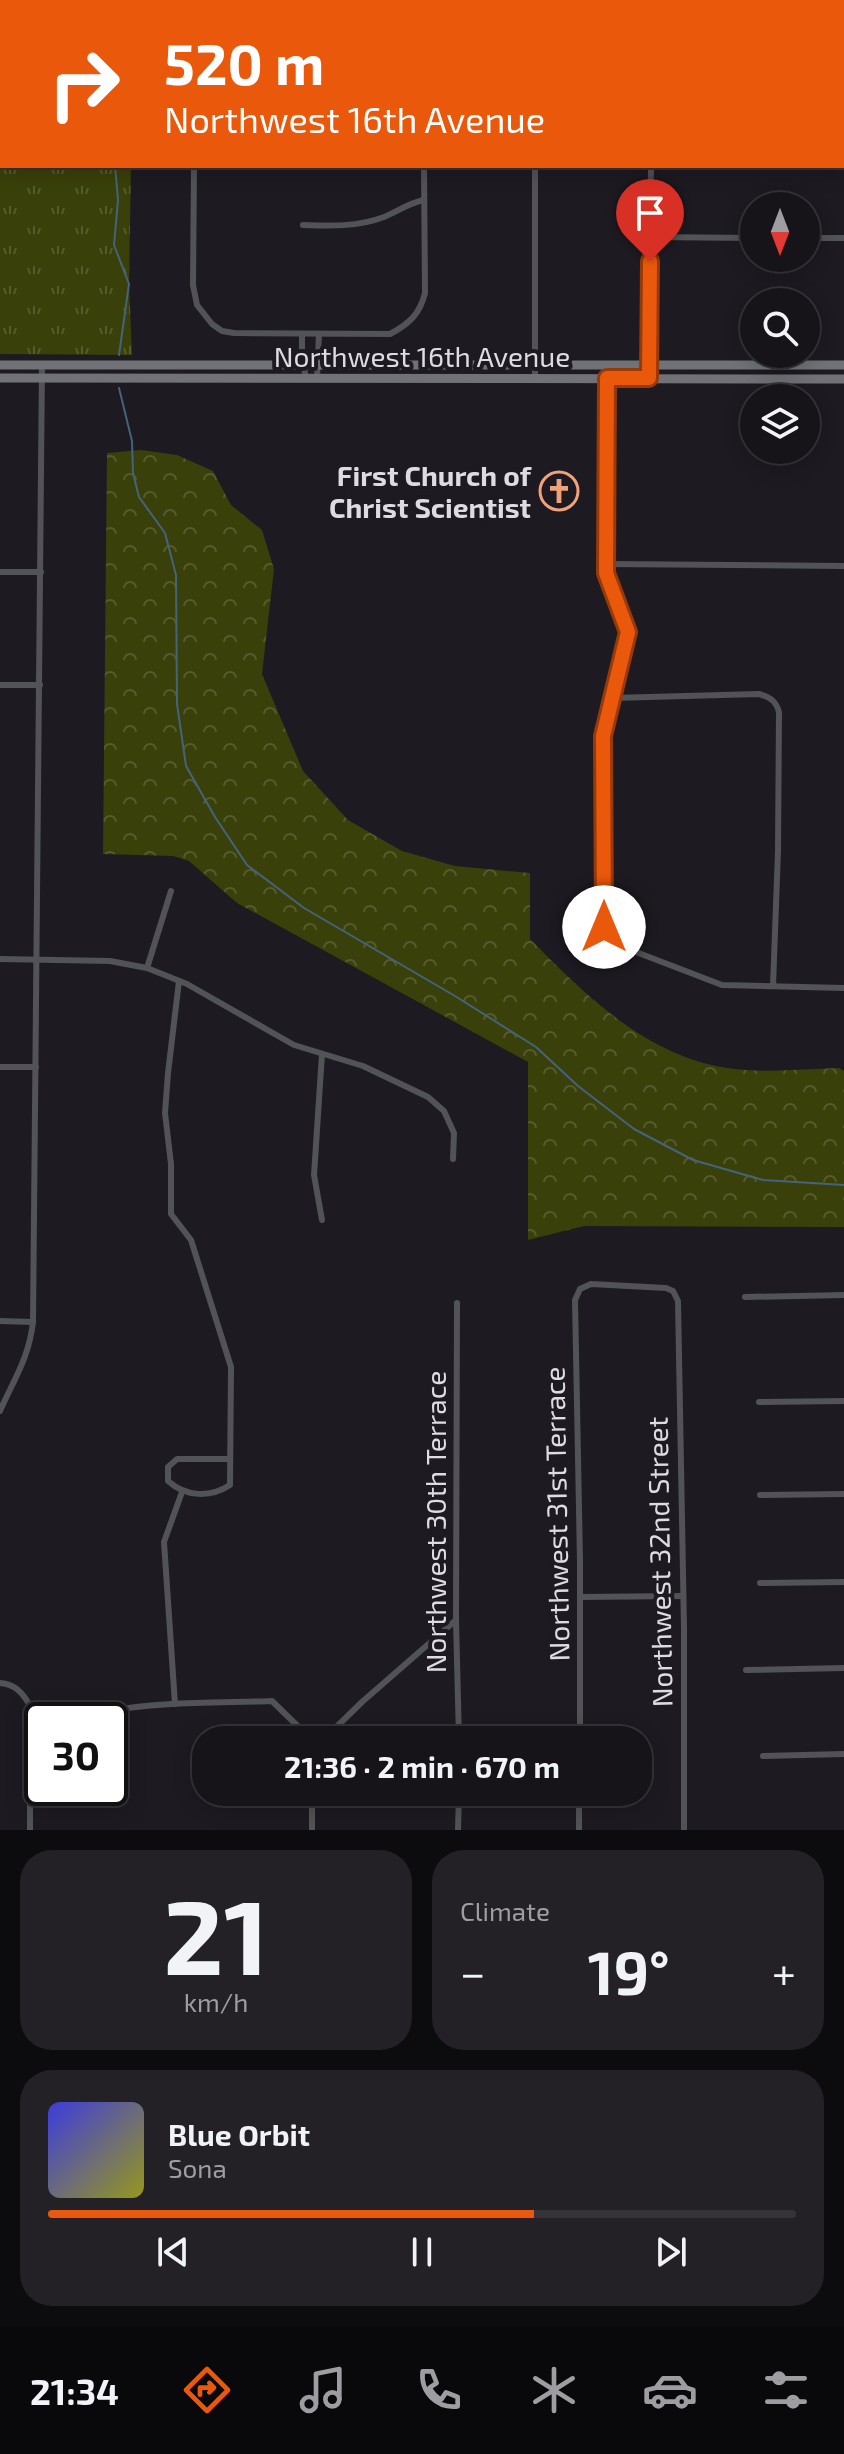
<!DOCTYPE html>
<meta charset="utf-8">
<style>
body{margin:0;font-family:"Exo 2",sans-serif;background:#232126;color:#f1f3f6;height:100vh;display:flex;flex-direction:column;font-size:30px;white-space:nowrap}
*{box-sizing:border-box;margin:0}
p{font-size:26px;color:#9e9ea2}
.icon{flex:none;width:44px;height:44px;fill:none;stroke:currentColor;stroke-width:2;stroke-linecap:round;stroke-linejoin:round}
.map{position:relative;height:1830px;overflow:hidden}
.details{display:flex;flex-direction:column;gap:20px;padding:20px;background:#0c0b0e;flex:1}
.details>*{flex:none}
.guide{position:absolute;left:0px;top:0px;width:844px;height:168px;box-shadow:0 4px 20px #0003,0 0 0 2px #353338;background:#ea580c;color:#fff;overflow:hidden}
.needle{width:52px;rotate:180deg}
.tools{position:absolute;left:740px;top:192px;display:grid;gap:16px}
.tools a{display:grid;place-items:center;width:80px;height:80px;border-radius:50%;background:#161419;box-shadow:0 4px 20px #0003,0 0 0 2px #353338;font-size:40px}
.speed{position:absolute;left:24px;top:1702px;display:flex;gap:16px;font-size:40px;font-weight:700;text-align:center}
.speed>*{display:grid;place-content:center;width:104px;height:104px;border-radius:50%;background:#161419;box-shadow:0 4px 20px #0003,0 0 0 2px #353338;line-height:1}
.speed .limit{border:4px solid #111;border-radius:12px;background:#fff;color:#111}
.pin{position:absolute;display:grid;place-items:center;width:68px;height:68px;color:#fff;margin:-82px -34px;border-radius:50% 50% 50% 0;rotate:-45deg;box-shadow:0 0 8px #0007}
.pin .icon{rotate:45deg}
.me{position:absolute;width:88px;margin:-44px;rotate:0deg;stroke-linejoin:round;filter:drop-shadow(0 0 6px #0008)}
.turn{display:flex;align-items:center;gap:28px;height:168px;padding:0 32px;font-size:36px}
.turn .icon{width:104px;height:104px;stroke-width:2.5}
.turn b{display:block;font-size:56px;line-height:68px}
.big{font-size:60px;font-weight:700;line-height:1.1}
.details .tile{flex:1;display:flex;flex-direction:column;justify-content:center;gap:12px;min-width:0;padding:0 28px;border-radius:32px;background:#232126}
.details .dial{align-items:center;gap:0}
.dial b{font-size:104px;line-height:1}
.song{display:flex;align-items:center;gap:24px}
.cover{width:96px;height:96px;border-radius:12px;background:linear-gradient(135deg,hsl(240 70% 55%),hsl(60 70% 35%))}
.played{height:8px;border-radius:4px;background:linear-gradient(90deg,#ea580c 65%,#353338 65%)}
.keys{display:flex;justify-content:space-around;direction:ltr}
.heat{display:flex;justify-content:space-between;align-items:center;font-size:44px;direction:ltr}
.details .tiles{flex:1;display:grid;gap:20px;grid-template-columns:1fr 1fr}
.tile:last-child{grid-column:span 2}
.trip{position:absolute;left:192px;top:1726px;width:460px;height:80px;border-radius:32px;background:#161419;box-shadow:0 4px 20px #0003,0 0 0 2px #353338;font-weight:700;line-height:80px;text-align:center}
.tabs{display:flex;height:128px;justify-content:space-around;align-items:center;background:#09080a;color:#9e9ea2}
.tabs .icon{width:56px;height:56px}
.tabs .current{color:#ea580c}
.tabs b{font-size:36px;color:#f1f3f6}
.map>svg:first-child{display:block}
.forest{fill:url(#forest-crowns)}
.park{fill:url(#park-tufts)}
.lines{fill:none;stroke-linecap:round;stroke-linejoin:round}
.stream{stroke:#44637d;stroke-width:2}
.street{stroke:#525356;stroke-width:6}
.secondary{stroke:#707277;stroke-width:9}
.route-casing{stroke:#983908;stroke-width:20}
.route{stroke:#ea580c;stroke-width:14}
.labels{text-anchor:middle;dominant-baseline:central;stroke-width:8;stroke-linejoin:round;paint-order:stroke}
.street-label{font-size:28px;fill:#dddce0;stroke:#1d1a21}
.poi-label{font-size:28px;font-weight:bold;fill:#dddce0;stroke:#1d1a21;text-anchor:end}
</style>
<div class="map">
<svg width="844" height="1830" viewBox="0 0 844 1830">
<defs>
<pattern id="forest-crowns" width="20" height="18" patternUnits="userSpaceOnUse" patternTransform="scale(2)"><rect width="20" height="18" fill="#3a4009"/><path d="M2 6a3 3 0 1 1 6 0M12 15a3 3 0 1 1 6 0" fill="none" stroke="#565b2d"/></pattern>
<pattern id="park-tufts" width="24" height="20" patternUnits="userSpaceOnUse" patternTransform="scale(2)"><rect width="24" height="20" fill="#3a4009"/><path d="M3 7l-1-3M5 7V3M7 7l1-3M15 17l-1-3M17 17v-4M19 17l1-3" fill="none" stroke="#565b2d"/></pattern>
</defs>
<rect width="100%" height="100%" fill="#1d1a21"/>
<path class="forest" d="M141,450L177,455L213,471L231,505L262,530L274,569L262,674L303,771L348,820L402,851L455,866L530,873V939C590,1000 656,1065 746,1070C776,1072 808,1069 839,1068L844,1071V1227L584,1226L528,1240V1062L237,903L189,861L173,856L103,854L107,453Z"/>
<polygon class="park" points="0,0 136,0 2,2 2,166 131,166 129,284 132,355 0,354"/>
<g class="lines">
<g class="stream">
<polyline points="91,2 91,0"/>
<polyline points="115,166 118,200 114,245 129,284 119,355"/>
<polyline points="119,388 132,441 133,473 139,497 165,533 176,575 177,704 186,766 215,817 247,865 304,908 455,996 536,1047 578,1086 634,1129 693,1160 763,1180 844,1185"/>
</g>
<g class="street">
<polyline points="424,0 424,2"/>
<polyline points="529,0 531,2"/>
<polyline points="199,2 201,0"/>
<polyline points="652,2 652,0"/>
<path d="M194,166L193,285L197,305L212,324L222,331L234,333L390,334C409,324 420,314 425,293L424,166"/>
<polyline points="535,166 535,378"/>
<path d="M303,225C330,226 358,227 384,217C398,211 409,203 424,200"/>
<polyline points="651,237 754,238"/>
<polyline points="806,238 844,238"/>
<polyline points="302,334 302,359 306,378"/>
<polyline points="607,366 606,573 628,632 603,736 604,927 611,938 623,947 722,985 844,988"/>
<polyline points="317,378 319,334"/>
<polyline points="649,378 651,166"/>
<polyline points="606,564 844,566"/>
<polyline points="0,572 41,572"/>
<polyline points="0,685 40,685"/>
<path d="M612,698L759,694C770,697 776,701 779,712L778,851L773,986"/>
<polyline points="0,959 110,961 147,968 187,984 294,1045 363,1066 428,1097 444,1111 454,1133 453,1159"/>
<polyline points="147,968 171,891"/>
<path d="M179,981L168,1073L165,1113L171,1164V1214L191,1240L231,1367L230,1485C210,1498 186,1497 168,1481V1467L177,1459H230"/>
<polyline points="322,1054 314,1175 322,1220"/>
<polyline points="0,1067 36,1067"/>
<polyline points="745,1297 844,1295"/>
<polyline points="457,1303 456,1620 459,1740"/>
<polyline points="0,1321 33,1322"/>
<polyline points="759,1402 844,1401"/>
<path d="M0,1411C14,1379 29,1358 33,1322L42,365"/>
<polyline points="760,1495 844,1494"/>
<polyline points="760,1583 844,1582"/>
<polyline points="580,1597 683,1596"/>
<polyline points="746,1670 844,1668"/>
<path d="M0,1683C15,1684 23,1693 30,1706V1830"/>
<polyline points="175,1704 164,1542 182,1492"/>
<path d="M102,1720L104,1712C159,1701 217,1703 272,1701L312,1740"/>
<polyline points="323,1740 362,1702 456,1620"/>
<polyline points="580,1740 580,1562 575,1300 580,1289 591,1284 666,1288 673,1291 678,1301 684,1628 684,1830"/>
<polyline points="763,1756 844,1754"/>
<polyline points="106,1788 106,1798"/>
<polyline points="312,1792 312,1830"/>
<polyline points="579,1792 579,1830"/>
<polyline points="458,1830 459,1792"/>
</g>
<g class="secondary">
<polyline points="0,365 844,365"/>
<polyline points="0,378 844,379"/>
</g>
</g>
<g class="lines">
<defs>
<polyline id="route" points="604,927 603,736 628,632 606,573 607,378 649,378 650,261"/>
</defs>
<use href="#route" class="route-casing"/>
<use href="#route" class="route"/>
</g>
<defs>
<symbol id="church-ring" viewBox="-11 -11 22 22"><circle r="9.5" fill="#1d1a21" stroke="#f0a27a" stroke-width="1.5"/><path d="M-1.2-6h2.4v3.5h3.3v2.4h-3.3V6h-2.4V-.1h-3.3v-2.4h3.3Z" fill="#f0a27a"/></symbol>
</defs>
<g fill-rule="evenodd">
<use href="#church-ring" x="537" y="469" width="44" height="44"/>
</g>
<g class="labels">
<g class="street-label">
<text x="422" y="356">Northwest 16th Avenue</text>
<text transform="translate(556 1514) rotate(-91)">Northwest 31st Terrace</text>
<text transform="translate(435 1522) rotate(-90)">Northwest 30th Terrace</text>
<text transform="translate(659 1562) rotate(-91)">Northwest 32nd Street</text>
</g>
<g class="poi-label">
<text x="531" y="475">First Church of<tspan x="531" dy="32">Christ Scientist</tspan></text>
</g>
</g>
</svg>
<div class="tools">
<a><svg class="needle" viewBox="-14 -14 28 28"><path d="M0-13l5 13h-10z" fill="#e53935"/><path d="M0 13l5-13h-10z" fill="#9e9ea2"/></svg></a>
<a><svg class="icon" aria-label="search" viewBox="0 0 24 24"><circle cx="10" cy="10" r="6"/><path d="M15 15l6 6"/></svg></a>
<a><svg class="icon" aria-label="layers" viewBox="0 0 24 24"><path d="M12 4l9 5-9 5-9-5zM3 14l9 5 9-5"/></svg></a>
</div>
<div class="speed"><div class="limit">30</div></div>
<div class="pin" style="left:650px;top:261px;background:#d93025"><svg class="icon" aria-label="arrive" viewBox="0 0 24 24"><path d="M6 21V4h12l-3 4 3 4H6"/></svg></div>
<svg class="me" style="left:604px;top:927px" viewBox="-20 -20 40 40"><circle r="19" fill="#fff"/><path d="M0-13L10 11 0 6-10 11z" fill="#ea580c"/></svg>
<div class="trip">21:36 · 2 min · 670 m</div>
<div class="guide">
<div class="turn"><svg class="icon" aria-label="right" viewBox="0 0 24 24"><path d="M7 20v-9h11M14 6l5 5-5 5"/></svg><div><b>520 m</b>Northwest 16th Avenue</div></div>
</div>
</div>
<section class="details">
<div class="tiles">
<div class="tile dial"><b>21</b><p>km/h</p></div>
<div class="tile"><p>Climate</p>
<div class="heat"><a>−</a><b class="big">19°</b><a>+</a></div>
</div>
<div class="tile">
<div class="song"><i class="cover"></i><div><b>Blue Orbit</b><p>Sona</p></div></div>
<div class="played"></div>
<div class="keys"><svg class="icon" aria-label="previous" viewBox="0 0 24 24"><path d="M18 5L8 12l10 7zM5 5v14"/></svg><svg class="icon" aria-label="pause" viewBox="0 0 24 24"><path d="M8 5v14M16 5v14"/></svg><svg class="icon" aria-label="next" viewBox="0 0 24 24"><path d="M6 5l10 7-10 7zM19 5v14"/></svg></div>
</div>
</div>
</section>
<nav class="tabs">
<b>21:34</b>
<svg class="icon current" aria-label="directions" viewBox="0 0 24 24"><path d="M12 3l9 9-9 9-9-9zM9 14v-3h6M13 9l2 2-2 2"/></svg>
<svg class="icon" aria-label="music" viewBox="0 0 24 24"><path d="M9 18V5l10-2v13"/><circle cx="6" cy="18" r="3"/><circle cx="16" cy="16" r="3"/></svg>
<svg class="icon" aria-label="phone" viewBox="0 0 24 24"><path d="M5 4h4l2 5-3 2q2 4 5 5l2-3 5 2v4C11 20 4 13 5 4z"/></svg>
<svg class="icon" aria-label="climate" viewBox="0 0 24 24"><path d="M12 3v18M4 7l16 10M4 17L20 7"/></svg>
<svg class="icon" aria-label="car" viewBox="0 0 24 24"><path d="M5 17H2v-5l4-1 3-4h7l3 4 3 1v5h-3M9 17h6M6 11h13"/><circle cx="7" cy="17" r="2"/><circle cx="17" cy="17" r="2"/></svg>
<svg class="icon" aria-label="filters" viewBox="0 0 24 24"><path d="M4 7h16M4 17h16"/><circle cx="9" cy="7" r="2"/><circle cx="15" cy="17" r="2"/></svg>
</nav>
